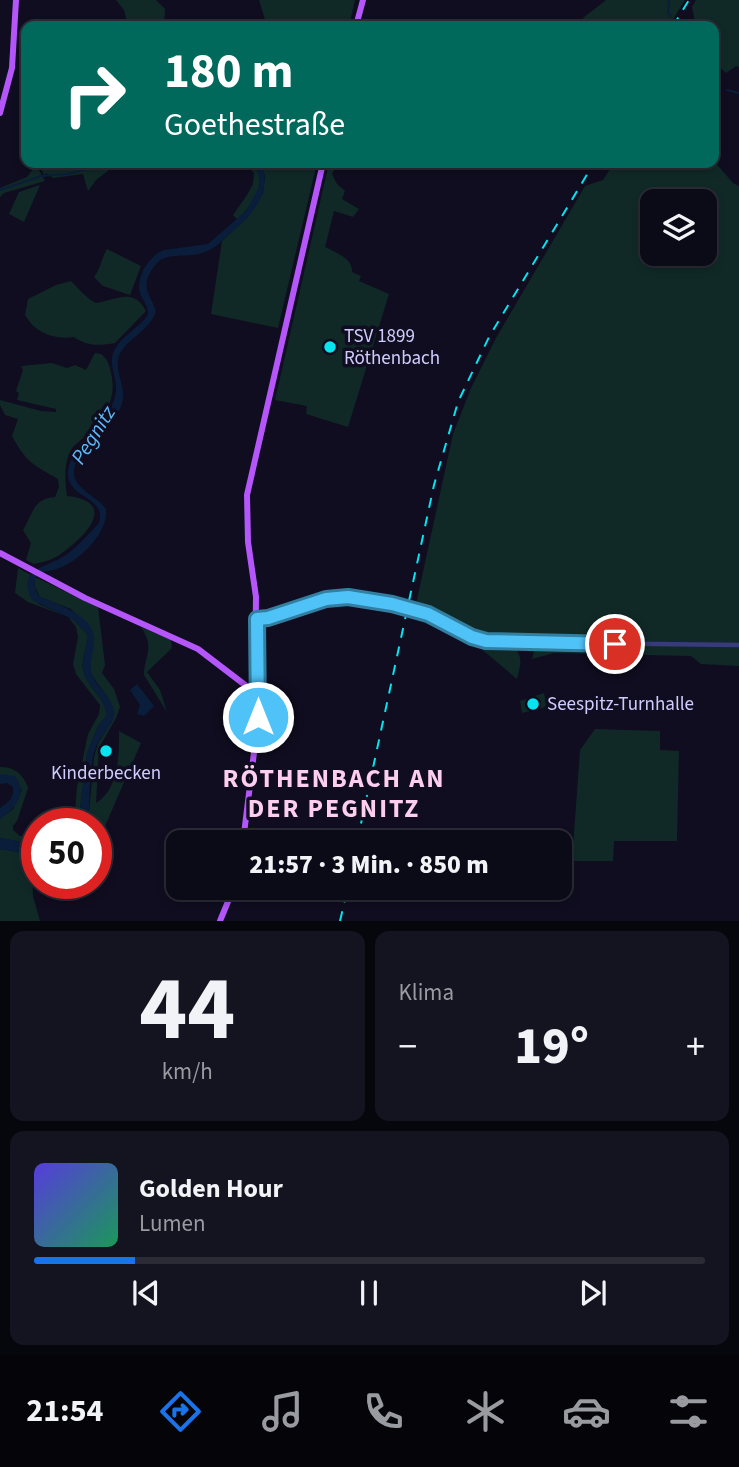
<!DOCTYPE html>
<html lang="de">
<meta charset="utf-8">
<style>
body{margin:0;font-family:"Source Sans 3",sans-serif;background:#141320;color:#f1f3f6;height:100vh;display:flex;flex-direction:column;font-size:26px;white-space:nowrap}
*{box-sizing:border-box;margin:0}
p{font-size:23px;color:#9a9aa1}
.icon{flex:none;width:38px;height:38px;fill:none;stroke:currentColor;stroke-width:2;stroke-linecap:round;stroke-linejoin:round}
.map{position:relative;height:921px;overflow:hidden}
.side{display:flex;flex-direction:column;gap:10px;padding:10px;background:#06060d;flex:1}
.side>*{flex:none}
.banner{position:absolute;left:21px;top:21px;width:698px;height:147px;border-radius:14px;box-shadow:0 4px 10px #0003,0 0 0 2px #2b2b36;background:#00695c;color:#fff;overflow:hidden}
.controls{position:absolute;left:640px;top:189px;display:grid;gap:14px}
.controls a{display:grid;place-items:center;width:77px;height:77px;border-radius:14px;background:#0b0a17;box-shadow:0 4px 10px #0003,0 0 0 2px #2b2b36;font-size:35px}
.speed{position:absolute;left:21px;top:808px;display:flex;gap:14px;font-size:35px;font-weight:700;text-align:center}
.speed>*{display:grid;place-content:center;width:91px;height:91px;border-radius:50%;background:#0b0a17;box-shadow:0 4px 10px #0003,0 0 0 2px #2b2b36;line-height:1}
.speed .limit{border:10px solid #d22;background:#fff;color:#111}
.pin{position:absolute;display:grid;place-items:center;width:60px;height:60px;color:#fff;margin:-30px;border:4px solid #fff;border-radius:50%;box-shadow:0 2px 7px #0007}
.me{position:absolute;width:77px;margin:-38px;rotate:0deg;stroke-linejoin:round;filter:drop-shadow(0 0 5px #0008)}
.turn{display:flex;align-items:center;gap:24px;height:147px;padding:0 28px;font-size:32px}
.turn .icon{width:91px;height:91px;stroke-width:2.5}
.turn b{display:block;font-size:49px;line-height:60px}
.big{font-size:52px;font-weight:800;line-height:1.1}
.side .card{flex:1;display:flex;flex-direction:column;justify-content:center;gap:10px;min-width:0;padding:0 24px;border-radius:14px;background:#141320}
.side .dial{align-items:center;gap:0}
.dial b{font-size:91px;line-height:1}
.song{display:flex;align-items:center;gap:21px}
.cover{width:84px;height:84px;border-radius:10px;background:linear-gradient(135deg,hsl(250 70% 55%),hsl(150 70% 35%))}
.played{height:7px;border-radius:4px;background:linear-gradient(90deg,#1a73e8 15%,#2b2b36 15%)}
.keys{display:flex;justify-content:space-around;direction:ltr}
.heat{display:flex;justify-content:space-between;align-items:center;font-size:38px;direction:ltr}
.side .tiles{flex:1;display:grid;gap:10px;grid-template-columns:1fr 1fr}
.card:last-child{grid-column:span 2}
.trip{position:absolute;left:166px;top:830px;width:406px;height:70px;border-radius:14px;background:#0b0a17;box-shadow:0 4px 10px #0003,0 0 0 2px #2b2b36;font-weight:800;line-height:70px;text-align:center}
.dock{display:flex;height:112px;justify-content:space-around;align-items:center;background:#040409;color:#9a9aa1}
.dock .icon{width:49px;height:49px}
.dock .active{color:#1a73e8}
.dock b{font-size:32px;color:#f1f3f6}
.map>svg:first-child{display:block}
.green{fill:#102927;fill-rule:evenodd}
.water{fill:#0a1e3b}
.lines{fill:none;stroke-linecap:round;stroke-linejoin:round}
.stream{stroke:#0a1e3b;stroke-width:2}
.minor{stroke:#393a7d;stroke-width:4.5}
.major{stroke:#b556fb;stroke-width:6}
.rail{stroke:#06e4f0;stroke-width:2;stroke-dasharray:10 9;stroke-linecap:butt}
.minor-bridge{stroke:#393a7d;stroke-width:4.5}
.route-casing{stroke:#337fa1;stroke-width:18}
.route{stroke:#4fc3f7;stroke-width:12}
.poi-dot{fill:#06e4f0;stroke:#0f0d1f;stroke-width:2.5}
.labels{text-anchor:middle;dominant-baseline:central;stroke-width:7;stroke-linejoin:round;paint-order:stroke}
.poi-label{font-size:19px;fill:#cfccfe;stroke:#0f0d1f;text-anchor:start}
.water-label{font-size:21px;font-style:italic;fill:#5dbafb;stroke:#0f0d1f}
.district-label{font-size:26px;font-weight:bold;letter-spacing:2px;fill:#feceef;stroke:#0f0d1f}
</style>
<div class="map">
<svg width="739" height="921" viewBox="0 0 739 921">
<rect width="100%" height="100%" fill="#0f0d1f"/>
<g class="green">
<polygon points="116,0 156,0 165,9 164,26 128,26 124,10"/>
<polygon points="259,0 355,0 349,26 287,26 284,19 266,23"/>
<polygon points="606,0 685,0 669,26 588,26 583,18"/>
<polygon points="696,0 739,0 739,67 736,66 726,73 714,62 714,26 696,26 692,7"/>
<path d="M714,161L733,183L739,186V666L701,664L691,656L554,653L532,659L537,640L480,635L437,611L416,604L453,434L471,388L496,338L585,186L603,180L614,163ZM653,201H705V254H653Z"/>
<polygon points="39,163 118,163 96,180 88,191 83,174 53,178 46,173 45,178"/>
<path d="M245,163H252C270,182 253,205 237,219L233,215L247,195L253,184L254,173Z"/>
<polygon points="260,163 317,163 278,328 211,314 222,241 248,217 263,193 265,176"/>
<path d="M329,163H338L332,174L337,184L345,191L342,199L359,209L353,217L334,211L325,247C336,253 353,258 352,272L361,276L359,281L389,294L348,427L306,414L307,406L275,400Z"/>
<polygon points="36,165 45,181 4,193 0,197 0,188 27,177"/>
<polygon points="40,185 24,222 9,214 19,192"/>
<path d="M107,249L141,266L130,295L103,286L94,277C101,268 101,259 107,249Z"/>
<path d="M71,281C79,289 85,297 96,303C116,300 134,287 146,311L115,343C100,346 86,346 74,337C54,340 35,333 25,315L28,299L56,285Z"/>
<path d="M95,353L101,354C109,360 110,368 112,378C116,402 102,419 85,436C82,440 76,443 73,447C63,462 65,479 67,496C123,502 80,542 56,557C49,561 42,562 34,564L26,560L31,543L23,530C33,513 34,498 55,497L59,487L58,479C32,464 27,463 12,436L18,419L5,415L0,405V400L41,411L56,412V409L17,400L19,393L16,391L23,370L21,366L52,363L67,368L75,365L86,370Z"/>
<path d="M18,568L31,575L29,577L39,604L74,620L87,634C88,646 81,658 83,669C86,687 106,698 107,715L98,726L87,753L78,824H74L77,787L88,734L99,714L100,705L76,674L73,664L78,637L76,627L68,617L28,602L15,593Z"/>
<path d="M35,577L98,607L105,665L102,673L114,689L120,707L116,718L99,748L96,803C119,789 119,756 119,731L141,743L96,847V824H88L94,757L98,743L113,719L109,699L93,677L89,667L93,632L71,609L40,597L35,587Z"/>
<path d="M141,627L171,640L172,648L147,672L160,690L167,712L144,675C145,654 155,648 141,627Z"/>
<path d="M481,644L514,647C524,658 520,666 517,679L479,647Z"/>
<polygon points="544,693 547,707 522,713 520,701"/>
<polygon points="595,729 660,731 660,750 679,751 677,841 614,841 613,861 572,861 580,750"/>
<path d="M0,767C15,767 23,774 28,788L17,821L13,826V830L20,836L37,837V845L0,838V819L13,809L22,790L0,774Z"/>
<polygon points="0,849 37,855 37,872 32,872 33,896 40,921 0,921"/>
</g>
<g class="water">
<path d="M252,163H260C276,192 248,219 227,236C221,242 214,249 205,252C192,258 174,253 162,259C156,262 148,274 147,281C144,292 154,301 156,312C148,332 126,339 119,356C114,370 125,385 123,399C122,408 114,420 108,427C98,441 73,454 74,474C75,489 98,497 106,509C109,530 84,556 66,565C57,570 48,571 39,573C32,581 34,590 40,597C59,605 97,616 94,643C93,657 87,665 94,679C100,690 117,703 114,716C112,726 102,734 97,744C87,768 91,799 88,824H78L87,753L98,726L107,715C106,698 86,687 83,669C81,658 88,646 87,634L74,620L32,600C15,568 47,568 66,555C78,546 89,534 99,523C107,496 68,499 68,474C68,452 92,437 103,420C109,412 115,401 116,391C117,376 107,363 115,349C122,335 140,328 148,314C148,305 143,301 140,293C135,277 150,255 164,250L208,244L246,211L260,185L258,172Z"/>
<polygon points="137,684 154,706 144,716 137,714 140,705 130,690"/>
<path d="M0,774L15,776C29,794 15,808 0,819V808C9,802 14,798 13,787L7,783L0,784Z"/>
<polygon points="0,838 37,845 37,855 0,849"/>
</g>
<g class="lines">
<g class="stream">
<polyline points="669,0 668,13 671,16"/>
<polyline points="686,25 687,26"/>
<polyline points="727,90 739,93"/>
<polyline points="0,190 41,176 68,174 110,163"/>
</g>
<g class="minor">
<polyline points="257,619 268,618 340,596 370,600"/>
<polyline points="442,621 472,637 496,642 739,645"/>
</g>
<g class="major">
<polyline points="356,26 363,0"/>
<polyline points="0,113 12,68 16,0"/>
<polyline points="0,553 85,598 198,649 249,688 257,690"/>
<polyline points="257,624 259,628 259,678"/>
<polyline points="243,842 258,720 255,669 256,597 248,542 247,495 323,163"/>
<polyline points="220,921 234,887"/>
</g>
<g class="rail">
<polyline points="673,26 689,0"/>
<polyline points="357,842 434,485 458,402 489,337 594,163"/>
<polyline points="340,921 348,887"/>
</g>
<polyline class="minor-bridge" points="370,600 398,605 442,621"/>
</g>
<g class="lines">
<defs>
<polyline id="route" points="258,717 257,619 268,618 326,599 348,597 392,604 428,614 472,637 486,641 615,644"/>
</defs>
<use href="#route" class="route-casing"/>
<use href="#route" class="route"/>
</g>
<g class="poi-dot">
<circle cx="330" cy="347" r="7"/>
<circle cx="533" cy="704" r="7"/>
<circle cx="106" cy="751" r="7"/>
</g>
<g class="labels">
<g class="poi-label">
<text x="344" y="336">TSV 1899<tspan x="344" dy="22">Röthenbach</tspan></text>
<text x="547" y="704">Seespitz-Turnhalle</text>
<text x="106" y="773" text-anchor="middle">Kinderbecken</text>
</g>
<g class="water-label">
<text transform="translate(93 435) rotate(-58)">Pegnitz</text>
</g>
<g class="district-label">
<text x="334" y="778">RÖTHENBACH AN<tspan x="334" dy="30">DER PEGNITZ</tspan></text>
</g>
</g>
</svg>
<div class="controls">
<a><svg class="icon" aria-label="layers" viewBox="0 0 24 24"><path d="M12 4l9 5-9 5-9-5zM3 14l9 5 9-5"/></svg></a>
</div>
<div class="speed"><div class="limit">50</div></div>
<div class="pin" style="left:615px;top:644px;background:#d93025"><svg class="icon" aria-label="arrive" viewBox="0 0 24 24"><path d="M6 21V4h12l-3 4 3 4H6"/></svg></div>
<svg class="me" style="left:258px;top:717px" viewBox="-20 -20 40 40"><circle r="17" fill="#4fc3f7" stroke="#fff" stroke-width="3"/><path d="M0-11L8 9 0 5-8 9z" fill="#fff"/></svg>
<div class="trip">21:57 · 3 Min. · 850 m</div>
<div class="banner">
<div class="turn"><svg class="icon" aria-label="right" viewBox="0 0 24 24"><path d="M7 20v-9h11M14 6l5 5-5 5"/></svg><div><b>180 m</b>Goethestraße</div></div>
</div>
</div>
<section class="side">
<div class="tiles">
<div class="card dial"><b>44</b><p>km/h</p></div>
<div class="card"><p>Klima</p>
<div class="heat"><a>−</a><b class="big">19°</b><a>+</a></div>
</div>
<div class="card">
<div class="song"><i class="cover"></i><div><b>Golden Hour</b><p>Lumen</p></div></div>
<div class="played"></div>
<div class="keys"><svg class="icon" aria-label="previous" viewBox="0 0 24 24"><path d="M18 5L8 12l10 7zM5 5v14"/></svg><svg class="icon" aria-label="pause" viewBox="0 0 24 24"><path d="M8 5v14M16 5v14"/></svg><svg class="icon" aria-label="next" viewBox="0 0 24 24"><path d="M6 5l10 7-10 7zM19 5v14"/></svg></div>
</div>
</div>
</section>
<nav class="dock">
<b>21:54</b>
<svg class="icon active" aria-label="directions" viewBox="0 0 24 24"><path d="M12 3l9 9-9 9-9-9zM9 14v-3h6M13 9l2 2-2 2"/></svg>
<svg class="icon" aria-label="music" viewBox="0 0 24 24"><path d="M9 18V5l10-2v13"/><circle cx="6" cy="18" r="3"/><circle cx="16" cy="16" r="3"/></svg>
<svg class="icon" aria-label="phone" viewBox="0 0 24 24"><path d="M5 4h4l2 5-3 2q2 4 5 5l2-3 5 2v4C11 20 4 13 5 4z"/></svg>
<svg class="icon" aria-label="climate" viewBox="0 0 24 24"><path d="M12 3v18M4 7l16 10M4 17L20 7"/></svg>
<svg class="icon" aria-label="car" viewBox="0 0 24 24"><path d="M5 17H2v-5l4-1 3-4h7l3 4 3 1v5h-3M9 17h6M6 11h13"/><circle cx="7" cy="17" r="2"/><circle cx="17" cy="17" r="2"/></svg>
<svg class="icon" aria-label="filters" viewBox="0 0 24 24"><path d="M4 7h16M4 17h16"/><circle cx="9" cy="7" r="2"/><circle cx="15" cy="17" r="2"/></svg>
</nav>
